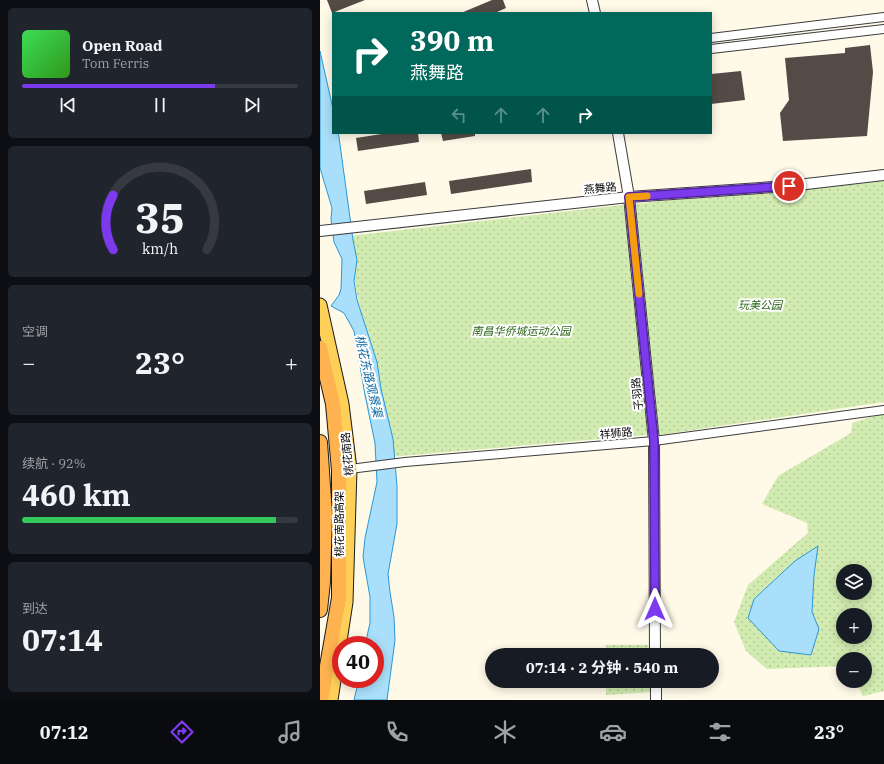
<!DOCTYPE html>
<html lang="zh">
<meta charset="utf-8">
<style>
body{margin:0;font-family:"IBM Plex Serif","Noto Sans SC",serif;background:#20242c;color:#f1f3f6;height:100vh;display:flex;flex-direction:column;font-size:15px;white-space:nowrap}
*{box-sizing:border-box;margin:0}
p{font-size:13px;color:#9ea1a6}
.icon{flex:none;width:22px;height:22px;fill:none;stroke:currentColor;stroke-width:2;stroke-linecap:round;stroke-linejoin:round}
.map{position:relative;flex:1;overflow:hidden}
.panel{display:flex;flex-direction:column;gap:8px;padding:8px;background:#0d0f14;width:320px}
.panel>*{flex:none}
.banner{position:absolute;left:12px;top:12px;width:380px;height:122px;border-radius:0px;box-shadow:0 2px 10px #0003;background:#00695c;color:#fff;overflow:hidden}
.fabs{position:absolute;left:516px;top:564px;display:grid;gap:8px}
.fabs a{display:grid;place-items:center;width:36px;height:36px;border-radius:50%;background:#171b24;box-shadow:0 2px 10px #0003;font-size:20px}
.speed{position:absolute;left:12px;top:636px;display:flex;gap:8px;font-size:20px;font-weight:700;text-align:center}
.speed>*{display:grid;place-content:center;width:52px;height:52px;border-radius:50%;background:#171b24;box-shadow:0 2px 10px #0003;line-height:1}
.speed .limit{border:6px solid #d22;background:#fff;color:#111}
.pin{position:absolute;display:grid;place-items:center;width:34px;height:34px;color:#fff;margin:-17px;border:2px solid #fff;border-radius:50%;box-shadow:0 1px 4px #0007}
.me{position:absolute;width:44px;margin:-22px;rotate:0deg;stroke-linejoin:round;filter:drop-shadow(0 0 3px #0008)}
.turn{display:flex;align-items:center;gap:14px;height:84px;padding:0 12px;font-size:18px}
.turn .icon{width:52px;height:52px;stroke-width:2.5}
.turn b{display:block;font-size:28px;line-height:34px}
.lanes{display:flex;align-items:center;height:38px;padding:0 12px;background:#0003;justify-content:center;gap:20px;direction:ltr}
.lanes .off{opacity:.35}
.big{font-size:30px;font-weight:700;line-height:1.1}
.panel .tile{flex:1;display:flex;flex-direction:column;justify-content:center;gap:6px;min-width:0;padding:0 14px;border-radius:6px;background:#20242c}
.panel .dial{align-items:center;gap:0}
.dial svg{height:104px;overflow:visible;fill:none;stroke:#363941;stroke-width:7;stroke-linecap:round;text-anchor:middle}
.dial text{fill:#f1f3f6;stroke:none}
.song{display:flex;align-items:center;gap:12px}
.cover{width:48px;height:48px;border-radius:6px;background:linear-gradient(135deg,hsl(130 70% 55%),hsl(110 70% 35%))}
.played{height:4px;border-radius:2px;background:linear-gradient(90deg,#7c3aed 70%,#363941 70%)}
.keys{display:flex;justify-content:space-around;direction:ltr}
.heat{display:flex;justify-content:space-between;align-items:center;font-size:22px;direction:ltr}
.charge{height:6px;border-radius:3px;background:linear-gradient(90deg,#34c759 92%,#363941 0)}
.trip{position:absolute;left:165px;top:648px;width:234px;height:40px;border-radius:20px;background:#171b24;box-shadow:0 2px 10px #0003;font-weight:700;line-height:40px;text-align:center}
.tab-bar{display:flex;height:64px;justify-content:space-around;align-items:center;background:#090b0e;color:#9ea1a6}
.tab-bar .icon{width:28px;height:28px}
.tab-bar .active{color:#7c3aed}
.tab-bar b{font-size:18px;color:#f1f3f6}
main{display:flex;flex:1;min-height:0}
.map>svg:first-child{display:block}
.grass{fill:url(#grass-dots);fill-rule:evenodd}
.water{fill:#a9dffa;stroke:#2b98d5}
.building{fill:#544b46}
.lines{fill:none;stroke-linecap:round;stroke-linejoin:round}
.minor-casing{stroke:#3d3d3d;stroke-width:10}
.tertiary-casing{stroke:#3d3d3d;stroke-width:12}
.primary-casing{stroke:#1b1b1b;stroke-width:15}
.trunk-casing{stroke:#1b1b1b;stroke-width:16}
.minor{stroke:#fff;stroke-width:8}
.tertiary{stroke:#fff;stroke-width:10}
.primary{stroke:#ffd058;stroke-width:13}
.trunk{stroke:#feb250;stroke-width:14}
.route-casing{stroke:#51269a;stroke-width:10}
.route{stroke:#7c3aed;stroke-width:7}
.slow{stroke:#f59e0b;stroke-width:7}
.labels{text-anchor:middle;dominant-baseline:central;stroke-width:4;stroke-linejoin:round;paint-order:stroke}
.street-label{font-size:11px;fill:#0a0a0a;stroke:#fff}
.park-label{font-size:11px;font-style:italic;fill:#2b6518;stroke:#fff}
.water-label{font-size:12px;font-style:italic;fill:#0d67a2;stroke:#fff}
</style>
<main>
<section class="panel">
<div class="tile">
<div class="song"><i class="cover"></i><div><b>Open Road</b><p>Tom Ferris</p></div></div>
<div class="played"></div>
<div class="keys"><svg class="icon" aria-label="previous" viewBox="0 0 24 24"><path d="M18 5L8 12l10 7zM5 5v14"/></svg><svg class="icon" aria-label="pause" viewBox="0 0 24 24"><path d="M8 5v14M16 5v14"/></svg><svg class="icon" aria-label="next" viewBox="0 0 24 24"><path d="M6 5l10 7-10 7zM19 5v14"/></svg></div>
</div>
<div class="tile dial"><svg viewBox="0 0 100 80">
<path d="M14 69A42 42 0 1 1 86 69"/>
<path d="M14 69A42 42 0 0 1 14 27" stroke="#7c3aed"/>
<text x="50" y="56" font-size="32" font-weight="700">35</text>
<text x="50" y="72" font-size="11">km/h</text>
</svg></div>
<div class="tile"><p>空调</p>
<div class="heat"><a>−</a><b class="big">23°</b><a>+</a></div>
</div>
<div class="tile"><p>续航 · 92%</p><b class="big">460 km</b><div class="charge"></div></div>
<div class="tile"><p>到达</p><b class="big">07:14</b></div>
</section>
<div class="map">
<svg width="564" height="700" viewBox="0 0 564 700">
<defs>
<pattern id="grass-dots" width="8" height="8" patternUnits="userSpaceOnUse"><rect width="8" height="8" fill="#d1ebb0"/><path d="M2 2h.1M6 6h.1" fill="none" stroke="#b2c896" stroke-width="1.8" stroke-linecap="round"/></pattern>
</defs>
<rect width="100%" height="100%" fill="#fff9e8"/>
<g class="grass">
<polygon points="564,177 564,402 339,435 314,204"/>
<polygon points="302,205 308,213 328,435 68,457 31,262 29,236"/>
<path d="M564,413V691L543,696L536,681H545V659H523V666L447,669L426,651L414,622L428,585L488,533L487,523L442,504L458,476L531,433L532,423ZM523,571H545V593H523ZM523,615H545V637H523Z"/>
<polygon points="286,645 328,645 329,655 286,655"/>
<polygon points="286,681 331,681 332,692 286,695"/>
</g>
<g class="water">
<polygon points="0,51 13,109 13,133 18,133 19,137 33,240 37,260 34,281 37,300 57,362 61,389 73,439 77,486 77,524 68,574 70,592 74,617 75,640 67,700 34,700 39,679 55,679 55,645 45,645 50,623 50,597 43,557 45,538 57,482 55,443 45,395 34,331 24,313 11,306 19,295 21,289 22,259 14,242 11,219 12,208 0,168"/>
<polygon points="498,546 494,575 492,612 499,629 491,655 459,651 428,618 434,599 475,561"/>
</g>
<g class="building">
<polygon points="7,0 45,0 12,13"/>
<polygon points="172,0 183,0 186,8 175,13 141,13"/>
<polygon points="550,45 553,72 547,136 463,141 460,113 469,100 465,58 525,53 525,48"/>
<polygon points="421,71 425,100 391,104 391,74"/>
<polygon points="68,133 98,133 99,142 38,151 36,138"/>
<polygon points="121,133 155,133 155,136 123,141"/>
<polygon points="211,169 212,182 131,194 129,181"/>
<polygon points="105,182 107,195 46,204 44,191"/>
</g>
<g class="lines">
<defs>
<g id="minor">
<polyline points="391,38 564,17"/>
<polyline points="391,49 564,29"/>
<polyline points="30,469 85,462 334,441 564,410"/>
</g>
<g id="tertiary">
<polyline points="272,0 275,13"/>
<polyline points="298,133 309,197 334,441 335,655"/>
<polyline points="0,231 309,197 469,186 564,175"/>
<polyline points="336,681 336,700"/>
</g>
<polyline id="primary" points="0,305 22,404 30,469 26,602 11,700"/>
<g id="trunk">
<polyline points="0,348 13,404 19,470 19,598 1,700"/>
<polyline points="0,442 5,514 3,582 0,610"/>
</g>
</defs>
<use href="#minor" class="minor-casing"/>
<use href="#tertiary" class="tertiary-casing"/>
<use href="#primary" class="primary-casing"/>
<use href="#trunk" class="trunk-casing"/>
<use href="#minor" class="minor"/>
<use href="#tertiary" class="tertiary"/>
<use href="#primary" class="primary"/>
<use href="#trunk" class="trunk"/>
</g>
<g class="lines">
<defs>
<polyline id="route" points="335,609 334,441 309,197 469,186"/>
</defs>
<use href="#route" class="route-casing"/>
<use href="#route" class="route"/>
<polyline class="slow" points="319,294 309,197 327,196"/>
</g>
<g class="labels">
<g class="street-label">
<text transform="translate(280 188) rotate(-6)">燕舞路</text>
<text transform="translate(317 394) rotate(-96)">子羽路</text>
<text transform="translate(296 433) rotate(-5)">祥狮路</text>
<text transform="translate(27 454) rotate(-95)">桃花南路</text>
<text transform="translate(19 524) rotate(-90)">桃花南路高架</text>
</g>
<g class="park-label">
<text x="440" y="305">玩美公园</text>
<text x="201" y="331">南昌华侨城运动公园</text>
</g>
<g class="water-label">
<text transform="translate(49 376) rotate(77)">桃花东路观景渠</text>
</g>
</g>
</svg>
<div class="fabs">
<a><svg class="icon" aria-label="layers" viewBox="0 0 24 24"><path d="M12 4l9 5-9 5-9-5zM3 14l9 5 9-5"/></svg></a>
<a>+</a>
<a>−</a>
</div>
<div class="speed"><div class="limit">40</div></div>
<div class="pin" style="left:469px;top:186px;background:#d93025"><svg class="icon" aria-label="arrive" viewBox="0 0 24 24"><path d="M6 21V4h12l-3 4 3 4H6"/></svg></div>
<svg class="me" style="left:335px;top:609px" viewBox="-20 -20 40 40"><path d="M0-17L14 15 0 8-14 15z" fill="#7c3aed" stroke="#fff" stroke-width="4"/></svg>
<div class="trip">07:14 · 2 分钟 · 540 m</div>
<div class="banner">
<div class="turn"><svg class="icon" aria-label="right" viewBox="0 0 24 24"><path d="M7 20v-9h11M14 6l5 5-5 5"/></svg><div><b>390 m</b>燕舞路</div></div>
<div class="lanes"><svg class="icon off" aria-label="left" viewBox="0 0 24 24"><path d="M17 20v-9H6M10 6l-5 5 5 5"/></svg><svg class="icon off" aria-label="ahead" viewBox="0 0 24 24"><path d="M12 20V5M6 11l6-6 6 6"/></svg><svg class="icon off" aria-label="ahead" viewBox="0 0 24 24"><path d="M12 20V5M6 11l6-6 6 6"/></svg><svg class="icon" aria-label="right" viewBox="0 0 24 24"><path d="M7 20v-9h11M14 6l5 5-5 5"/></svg></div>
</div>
</div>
</main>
<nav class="tab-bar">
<b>07:12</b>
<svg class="icon active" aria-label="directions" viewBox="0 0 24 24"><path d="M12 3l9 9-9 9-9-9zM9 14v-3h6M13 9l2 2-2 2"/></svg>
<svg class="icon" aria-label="music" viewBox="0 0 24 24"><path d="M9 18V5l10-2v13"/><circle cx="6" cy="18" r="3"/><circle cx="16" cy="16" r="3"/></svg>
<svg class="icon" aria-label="phone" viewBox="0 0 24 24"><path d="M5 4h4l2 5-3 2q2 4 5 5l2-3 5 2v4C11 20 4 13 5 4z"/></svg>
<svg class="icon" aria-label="climate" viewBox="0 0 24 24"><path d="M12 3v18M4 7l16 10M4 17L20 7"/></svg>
<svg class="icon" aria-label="car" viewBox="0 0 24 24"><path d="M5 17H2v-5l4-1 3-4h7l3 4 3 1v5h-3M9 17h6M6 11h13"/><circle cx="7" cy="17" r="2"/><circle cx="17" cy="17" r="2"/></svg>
<svg class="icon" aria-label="filters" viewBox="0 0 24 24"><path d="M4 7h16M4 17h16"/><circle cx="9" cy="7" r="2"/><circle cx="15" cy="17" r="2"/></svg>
<b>23°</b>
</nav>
